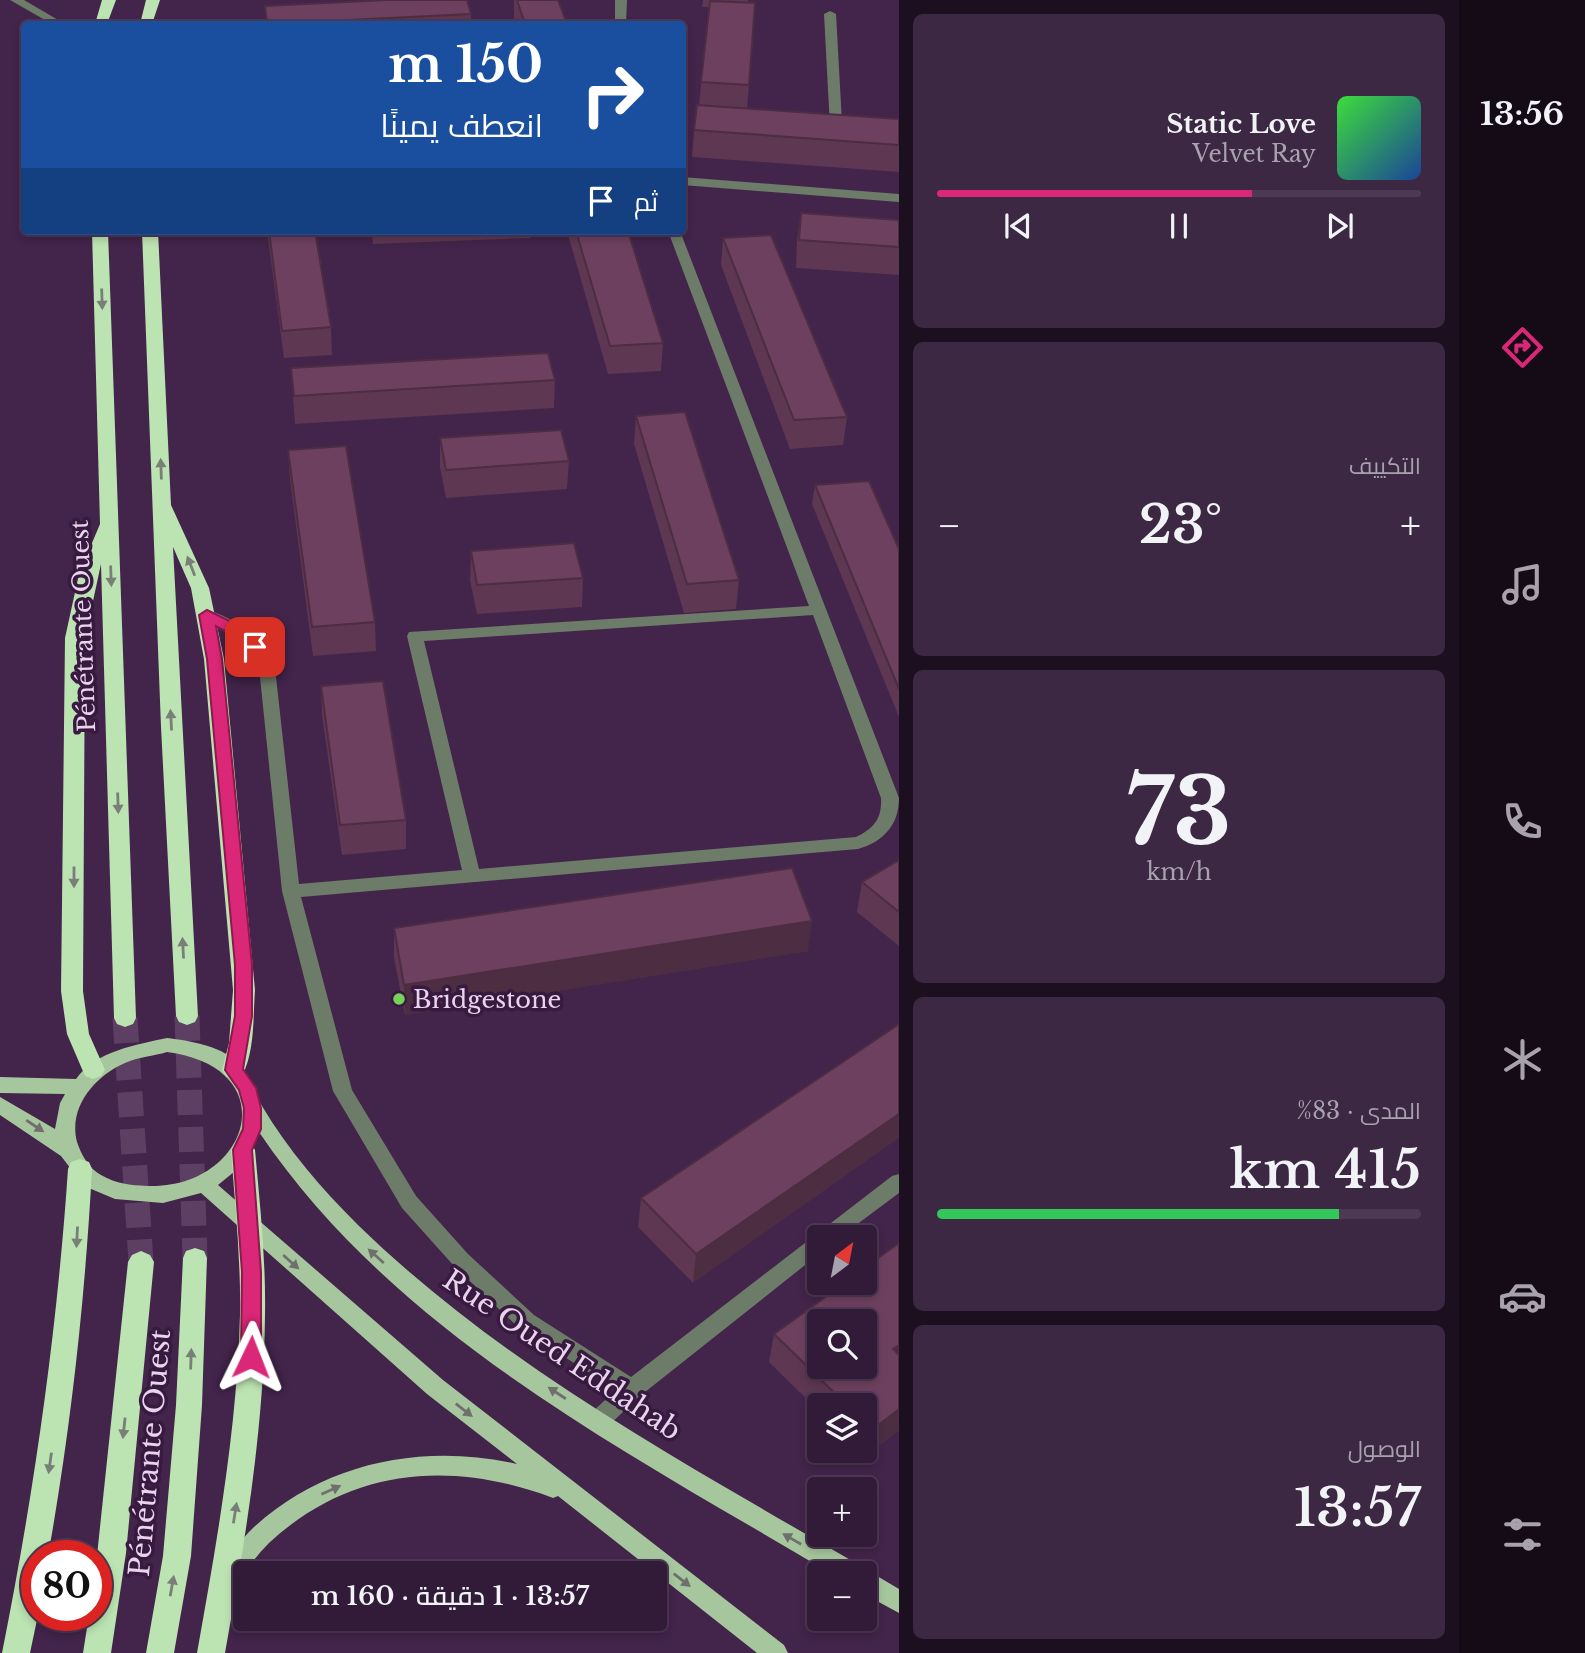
<!DOCTYPE html>
<html lang="ar">
<meta charset="utf-8">
<style>
body{margin:0;font-family:"Libre Baskerville",Cairo,serif;background:#3d2843;color:#f1f3f6;direction:rtl;height:100vh;display:flex;flex-direction:column;font-size:26px;white-space:nowrap}
*{box-sizing:border-box;margin:0}
p{font-size:23px;color:#a8a1ae}
.icon{flex:none;width:38px;height:38px;fill:none;stroke:currentColor;stroke-width:2;stroke-linecap:round;stroke-linejoin:round}
.map{position:relative;flex:1;overflow:hidden;direction:ltr}
.details{display:flex;flex-direction:column;gap:14px;padding:14px;background:#1c0f1f;width:560px}
.details>*{flex:none}
.guide{position:absolute;left:21px;top:21px;width:665px;height:214px;border-radius:7px;box-shadow:0 4px 10px #0003,0 0 0 2px #4d3953;direction:rtl;background:#1a4fa0;color:#fff;overflow:hidden}
.needle{width:46px;rotate:32deg}
.buttons{position:absolute;left:807px;top:1225px;display:grid;gap:14px}
.buttons a{display:grid;place-items:center;width:70px;height:70px;border-radius:7px;background:#321b38;box-shadow:0 4px 10px #0003,0 0 0 2px #4d3953;font-size:35px}
.speed{position:absolute;left:21px;top:1540px;display:flex;gap:14px;font-size:35px;font-weight:700;text-align:center}
.speed>*{display:grid;place-content:center;width:91px;height:91px;border-radius:50%;background:#321b38;box-shadow:0 4px 10px #0003,0 0 0 2px #4d3953;line-height:1}
.speed .limit{border:10px solid #d22;background:#fff;color:#111}
.pin{position:absolute;display:grid;place-items:center;width:60px;height:60px;color:#fff;margin:-30px;border-radius:14px;box-shadow:0 4px 10px #0006}
.me{position:absolute;width:77px;margin:-38px;rotate:2deg;stroke-linejoin:round;filter:drop-shadow(0 0 5px #0008)}
.turn{display:flex;align-items:center;gap:24px;height:147px;padding:0 28px;font-size:32px}
.turn .icon{width:91px;height:91px;stroke-width:2.5}
.turn b{display:block;font-size:49px;line-height:60px}
.then{display:flex;align-items:center;height:66px;padding:0 28px;background:#0003;gap:14px;font-size:26px}
.big{font-size:52px;font-weight:600;line-height:1.1}
.details .card{flex:1;display:flex;flex-direction:column;justify-content:center;gap:10px;min-width:0;padding:0 24px;border-radius:10px;background:#3d2843}
.details .dial{align-items:center;gap:0}
.dial b{font-size:91px;line-height:1}
.song{display:flex;align-items:center;gap:21px}
.cover{width:84px;height:84px;border-radius:10px;background:linear-gradient(135deg,hsl(120 70% 55%),hsl(220 70% 35%))}
.played{height:7px;border-radius:4px;background:linear-gradient(90deg,#db2777 65%,#4d3953 65%)}
.keys{display:flex;justify-content:space-around;direction:ltr}
.heat{display:flex;justify-content:space-between;align-items:center;font-size:38px;direction:ltr}
.charge{height:10px;border-radius:5px;background:linear-gradient(90deg,#34c759 83%,#4d3953 0)}
.trip{position:absolute;left:233px;top:1561px;width:434px;height:70px;border-radius:7px;background:#321b38;box-shadow:0 4px 10px #0003,0 0 0 2px #4d3953;font-weight:600;line-height:70px;text-align:center;direction:rtl}
main{display:flex;flex:1;min-height:0}
.menu{display:flex;flex-direction:column;width:126px;justify-content:space-around;align-items:center;background:#140b16;color:#a8a1ae}
.menu .icon{width:49px;height:49px}
.menu .selected{color:#db2777}
.menu b{font-size:32px;color:#f1f3f6}
.map>svg:first-child{display:block}
.lines{fill:none;stroke-linecap:round;stroke-linejoin:round}
.highway-tunnel{stroke:#5c3f63;stroke-width:25;stroke-dasharray:25 12;stroke-linecap:butt}
.minor{fill:#6d7c69;fill-rule:evenodd}
.major{fill:#a6c69d;fill-rule:evenodd}
.highway{fill:#bce3b2;fill-rule:evenodd}
.wall{fill:#5e3752}
.shaded-wall{fill:#4c2d42}
.building{fill:#6d405f;stroke:#4c2d42;stroke-width:2;fill-rule:evenodd}
.oneway{fill:#7a7e79}
.oneway2{fill:#6f706e}
.route{fill:#db2777;stroke:#8e194d;stroke-width:2}
.poi-dot{fill:#76d25a;stroke:#381a40;stroke-width:2.5}
.labels{text-anchor:middle;dominant-baseline:central;stroke-width:7;stroke-linejoin:round;paint-order:stroke}
.street-label{font-size:24px;fill:#e8d5ed;stroke:#381a40}
.poi-label{font-size:24px;fill:#e8d5ed;stroke:#381a40;text-anchor:start}
.near-street-label{font-size:28px;fill:#e8d5ed;stroke:#381a40}
</style>
<main>
<nav class="menu">
<b>13:56</b>
<svg class="icon selected" aria-label="directions" viewBox="0 0 24 24"><path d="M12 3l9 9-9 9-9-9zM9 14v-3h6M13 9l2 2-2 2"/></svg>
<svg class="icon" aria-label="music" viewBox="0 0 24 24"><path d="M9 18V5l10-2v13"/><circle cx="6" cy="18" r="3"/><circle cx="16" cy="16" r="3"/></svg>
<svg class="icon" aria-label="phone" viewBox="0 0 24 24"><path d="M5 4h4l2 5-3 2q2 4 5 5l2-3 5 2v4C11 20 4 13 5 4z"/></svg>
<svg class="icon" aria-label="climate" viewBox="0 0 24 24"><path d="M12 3v18M4 7l16 10M4 17L20 7"/></svg>
<svg class="icon" aria-label="car" viewBox="0 0 24 24"><path d="M5 17H2v-5l4-1 3-4h7l3 4 3 1v5h-3M9 17h6M6 11h13"/><circle cx="7" cy="17" r="2"/><circle cx="17" cy="17" r="2"/></svg>
<svg class="icon" aria-label="filters" viewBox="0 0 24 24"><path d="M4 7h16M4 17h16"/><circle cx="9" cy="7" r="2"/><circle cx="15" cy="17" r="2"/></svg>
</nav>
<section class="details">
<div class="card">
<div class="song"><i class="cover"></i><div><b>Static Love</b><p>Velvet Ray</p></div></div>
<div class="played"></div>
<div class="keys"><svg class="icon" aria-label="previous" viewBox="0 0 24 24"><path d="M18 5L8 12l10 7zM5 5v14"/></svg><svg class="icon" aria-label="pause" viewBox="0 0 24 24"><path d="M8 5v14M16 5v14"/></svg><svg class="icon" aria-label="next" viewBox="0 0 24 24"><path d="M6 5l10 7-10 7zM19 5v14"/></svg></div>
</div>
<div class="card"><p>التكييف</p>
<div class="heat"><a>−</a><b class="big">23°</b><a>+</a></div>
</div>
<div class="card dial"><b>73</b><p>km/h</p></div>
<div class="card"><p>المدى · 83%</p><b class="big">415 km</b><div class="charge"></div></div>
<div class="card"><p>الوصول</p><b class="big">13:57</b></div>
</section>
<div class="map">
<svg width="899" height="1653" viewBox="0 0 899 1653">
<rect width="100%" height="100%" fill="#43244b"/>
<g class="lines">
<g class="highway-tunnel">
<polyline points="187,1016 195,1258"/>
<polyline points="125,1018 141,1262"/>
</g>
<g class="minor">
<polygon points="10,0 24,0 65,24 52,24"/>
<polygon points="615,0 627,0 626,24 615,24"/>
<path d="M830,11L836,14L842,123L853,127C848,133 835,133 830,127L824,14Z"/>
<polygon points="682,177 899,194 899,202 682,185"/>
<path d="M668,231H680L899,798C899,825 883,842 858,849L301,897L352,1090L416,1196L468,1254L534,1315L631,1377L892,1176L899,1174V1193L840,1237H819V1254L640,1396L607,1427L599,1430L591,1427L588,1420L591,1413L616,1390L518,1327L454,1266L402,1208L333,1091L282,891L260,677L251,656L240,642L199,615L207,610C241,619 265,644 276,677L299,884L462,870L407,636L409,632L809,606ZM813,615L881,798C882,819 874,828 856,837L479,869L424,641Z"/>
</g>
<path class="major" d="M167,1038C190,1041 218,1045 236,1061C251,1074 253,1090 262,1106C288,1150 322,1189 358,1225C504,1367 685,1463 859,1565L862,1571L872,1573L899,1589V1613L864,1594V1573H830C626,1451 396,1335 259,1132L240,1167L218,1185L443,1380L784,1645L788,1653H757L558,1496L553,1498C452,1460 351,1467 269,1543C256,1556 246,1571 235,1585L227,1588L219,1585L215,1577L219,1569C230,1556 240,1540 253,1528C325,1462 423,1443 517,1464L427,1394L201,1193L163,1203L115,1199L84,1186L61,1156L0,1115V1097L55,1129L60,1103L65,1094L0,1093V1077L76,1079C96,1051 135,1045 167,1038ZM167,1052C288,1068 249,1190 147,1186C130,1185 117,1184 101,1175C89,1169 81,1154 77,1142C68,1107 95,1076 125,1063C138,1057 154,1056 167,1052Z"/>
<g class="highway">
<polygon points="102,0 116,0 107,24 95,24"/>
<polygon points="146,0 160,0 152,24 140,24"/>
<polygon points="92,231 108,231 136,1018 133,1024 125,1027 117,1024 114,1018 101,564 85,638 83,991 89,1034 105,1070 101,1076 93,1079 85,1076 67,1034 61,991 65,638 79,574 100,524"/>
<path d="M142,231H158L171,505L209,588L224,659L255,990C253,1018 255,1051 242,1076L234,1079L226,1076L222,1070L229,1043L233,990L204,659L191,588L173,547L198,1016L195,1022L187,1025L179,1022L176,1016L161,727Z"/>
<path d="M243,1140L251,1143L255,1150C260,1205 266,1260 265,1315C264,1429 245,1541 225,1653H197C217,1541 237,1429 240,1315C241,1260 235,1205 231,1150L235,1143Z"/>
<path d="M80,1159L89,1162L92,1169C85,1299 71,1428 48,1556H37L38,1615L30,1653H2C34,1493 57,1332 68,1169L71,1162Z"/>
<polygon points="195,1248 204,1251 207,1258 202,1405 191,1556 174,1653 146,1653 163,1556 176,1405 183,1258 186,1251"/>
<polygon points="141,1251 150,1255 154,1262 126,1553 111,1653 83,1653 89,1615 96,1615 96,1565 128,1262 132,1255"/>
</g>
</g>
<g class="wall">
<polygon points="514,0 558,0 567,24 516,24 514,19"/>
<polygon points="703,0 748,0 749,85 747,109 899,119 899,172 692,157 694,130 699,105 709,7 702,7"/>
<polygon points="265,6 471,14 471,24 266,24"/>
<polygon points="801,213 899,247 899,275 796,268 797,240"/>
<polygon points="267,231 315,231 331,327 332,355 284,358"/>
<polygon points="372,231 530,231 530,238 373,244"/>
<polygon points="567,231 628,231 663,343 661,371 608,374"/>
<polygon points="723,238 847,417 843,445 790,449 721,265"/>
<polygon points="291,368 555,380 554,408 295,424"/>
<polygon points="636,416 739,580 736,609 684,613 634,444"/>
<polygon points="440,438 569,461 567,489 446,498 440,467"/>
<polygon points="288,450 375,622 376,651 313,656 290,479"/>
<polygon points="815,485 899,549 899,717 812,504"/>
<polygon points="471,551 583,578 582,607 477,614 470,580"/>
<polygon points="321,686 406,820 406,849 342,855 322,715"/>
<polygon points="899,860 899,946 857,912 862,882"/>
<polygon points="394,928 808,951 405,1015 394,957"/>
<polygon points="899,1024 693,1283 638,1227 641,1198"/>
<polygon points="774,1334 899,1430 865,1457 859,1451 864,1451 864,1405 819,1405 819,1411 769,1362"/>
</g>
<g class="shaded-wall">
<polygon points="812,921 808,951 405,1015 404,985"/>
<polygon points="899,1114 899,1138 693,1283 696,1254"/>
<polygon points="899,1345 899,1367 893,1349"/>
<polygon points="899,1409 899,1430 865,1457 872,1430"/>
</g>
<g class="building">
<polygon points="387,0 467,0 471,14 267,24 265,6"/>
<polygon points="517,0 558,0 567,24 525,24"/>
<polygon points="710,1 755,3 749,85 701,82"/>
<polygon points="697,105 899,119 899,145 694,130"/>
<polygon points="801,213 899,220 899,247 799,240"/>
<polygon points="269,231 315,231 331,327 282,331"/>
<polygon points="576,231 628,231 663,343 610,346"/>
<polygon points="771,235 847,417 794,420 723,238"/>
<polygon points="548,353 555,380 294,396 291,368"/>
<polygon points="685,412 739,580 687,584 636,416"/>
<polygon points="561,430 569,461 446,470 440,438"/>
<polygon points="346,446 375,622 312,627 288,450"/>
<polygon points="869,481 899,549 899,689 815,485"/>
<polygon points="574,543 583,578 477,585 471,551"/>
<polygon points="383,681 406,820 340,825 321,686"/>
<polygon points="899,860 899,912 862,882"/>
<polygon points="792,868 812,921 404,985 394,928"/>
<polygon points="899,1024 899,1114 696,1254 641,1198"/>
<path d="M899,1243V1345L893,1349L899,1355V1409L872,1430L864,1423V1405H847L774,1334L845,1283H864V1268ZM819,1321H864V1367H819Z"/>
</g>
<defs><path id="oneway-solid" d="M-6-.8H1V-3.2L6.5 0L1 3.2V.8H-6Z" transform="scale(1.75)"/></defs>
<g class="oneway">
<use href="#oneway-solid" transform="translate(102 299) rotate(88)"/>
<use href="#oneway-solid" transform="translate(161 469) rotate(-92)"/>
<use href="#oneway-solid" transform="translate(191 566) rotate(-111)"/>
<use href="#oneway-solid" transform="translate(111 576) rotate(88)"/>
<use href="#oneway-solid" transform="translate(171 720) rotate(-93)"/>
<use href="#oneway-solid" transform="translate(118 803) rotate(88)"/>
<use href="#oneway-solid" transform="translate(74 877) rotate(90)"/>
<use href="#oneway-solid" transform="translate(183 948) rotate(-93)"/>
<use href="#oneway-solid" transform="translate(77 1237) rotate(93)"/>
<use href="#oneway-solid" transform="translate(191 1359) rotate(-88)"/>
<use href="#oneway-solid" transform="translate(124 1428) rotate(96)"/>
<use href="#oneway-solid" transform="translate(50 1463) rotate(98)"/>
<use href="#oneway-solid" transform="translate(235 1513) rotate(-81)"/>
<use href="#oneway-solid" transform="translate(172 1586) rotate(-80)"/>
</g>
<g class="oneway2">
<use href="#oneway-solid" transform="translate(35 1126) rotate(34)"/>
<use href="#oneway-solid" transform="translate(376 1256) rotate(-138)"/>
<use href="#oneway-solid" transform="translate(291 1262) rotate(42)"/>
<use href="#oneway-solid" transform="translate(557 1393) rotate(-147)"/>
<use href="#oneway-solid" transform="translate(464 1410) rotate(38)"/>
<use href="#oneway-solid" transform="translate(331 1490) rotate(-24)"/>
<use href="#oneway-solid" transform="translate(792 1539) rotate(-150)"/>
<use href="#oneway-solid" transform="translate(682 1580) rotate(38)"/>
</g>
<polygon class="route" points="207,610 248,630 262,647 260,650 250,650 237,637 216,626 222,659 252,965 252,1016 243,1069 256,1088 261,1108 261,1129 252,1150 261,1272 261,1357 258,1363 251,1365 244,1363 241,1357 242,1272 233,1150 243,1129 244,1108 239,1090 225,1070 235,1016 235,965 207,659 199,615"/>
<circle class="poi-dot" cx="399" cy="999" r="7"/>
<g class="labels">
<g class="street-label">
<text transform="translate(83 626) rotate(-92)">Pénétrante Ouest</text>
</g>
<g class="poi-label">
<text x="413" y="999">Bridgestone</text>
</g>
<g class="near-street-label">
<text transform="translate(562 1355) rotate(34)">Rue Oued Eddahab</text>
<text transform="translate(150 1453) rotate(-85)">Pénétrante Ouest</text>
</g>
</g>
</svg>
<div class="buttons">
<a><svg class="needle" viewBox="-14 -14 28 28"><path d="M0-13l5 13h-10z" fill="#e53935"/><path d="M0 13l5-13h-10z" fill="#a8a1ae"/></svg></a>
<a><svg class="icon" aria-label="search" viewBox="0 0 24 24"><circle cx="10" cy="10" r="6"/><path d="M15 15l6 6"/></svg></a>
<a><svg class="icon" aria-label="layers" viewBox="0 0 24 24"><path d="M12 4l9 5-9 5-9-5zM3 14l9 5 9-5"/></svg></a>
<a>+</a>
<a>−</a>
</div>
<div class="speed"><div class="limit">80</div></div>
<div class="pin" style="left:255px;top:647px;background:#d93025"><svg class="icon" aria-label="arrive" viewBox="0 0 24 24"><path d="M6 21V4h12l-3 4 3 4H6"/></svg></div>
<svg class="me" style="left:251px;top:1357px" viewBox="-20 -20 40 40"><path d="M0-17L14 15 0 8-14 15z" fill="#db2777" stroke="#fff" stroke-width="4"/></svg>
<div class="trip">13:57 · 1 دقيقة · 160 m</div>
<div class="guide">
<div class="turn"><svg class="icon" aria-label="right" viewBox="0 0 24 24"><path d="M7 20v-9h11M14 6l5 5-5 5"/></svg><div><b>150 m</b>انعطف يمينًا</div></div>
<div class="then">ثم<svg class="icon" aria-label="arrive" viewBox="0 0 24 24"><path d="M6 21V4h12l-3 4 3 4H6"/></svg></div>
</div>
</div>
</main>
